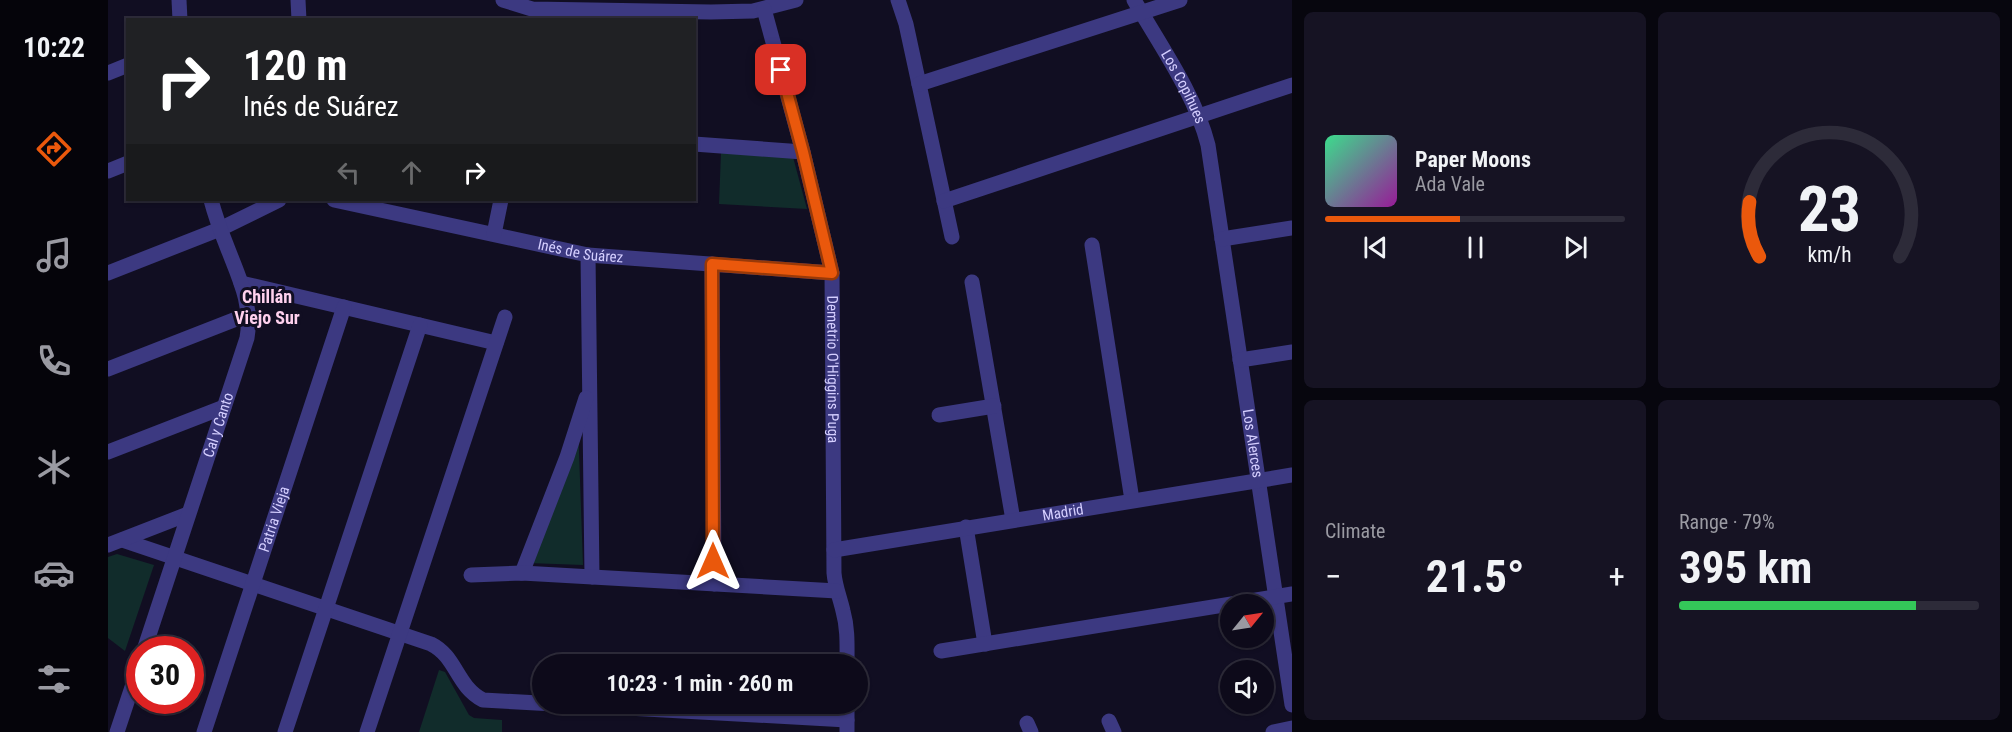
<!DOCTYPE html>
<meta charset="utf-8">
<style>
body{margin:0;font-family:"Roboto Condensed",sans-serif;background:#161323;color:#f1f3f6;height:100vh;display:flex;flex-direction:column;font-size:22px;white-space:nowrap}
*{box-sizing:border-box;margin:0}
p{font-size:20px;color:#9a9aa2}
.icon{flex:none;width:33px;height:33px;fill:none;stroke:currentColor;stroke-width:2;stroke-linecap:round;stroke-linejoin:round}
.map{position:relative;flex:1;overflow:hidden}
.drawer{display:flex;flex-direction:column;gap:12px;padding:12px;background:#07060e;width:720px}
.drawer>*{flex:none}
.guide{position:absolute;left:18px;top:18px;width:570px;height:183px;border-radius:0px;box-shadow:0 2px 4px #0004,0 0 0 2px #2d2b39;background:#202124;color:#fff;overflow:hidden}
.needle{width:39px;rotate:60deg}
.buttons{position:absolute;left:1112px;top:594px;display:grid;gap:12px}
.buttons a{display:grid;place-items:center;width:54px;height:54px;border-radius:50%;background:#0d0a1a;box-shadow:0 2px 4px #0004,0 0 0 2px #2d2b39;font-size:30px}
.speed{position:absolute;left:18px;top:636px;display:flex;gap:12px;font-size:30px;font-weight:700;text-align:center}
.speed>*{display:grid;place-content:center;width:78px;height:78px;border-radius:50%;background:#0d0a1a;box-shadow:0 2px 4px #0004,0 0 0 2px #2d2b39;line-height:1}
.speed .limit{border:9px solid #d22;background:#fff;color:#111}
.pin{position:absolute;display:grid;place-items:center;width:51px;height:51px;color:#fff;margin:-26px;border-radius:12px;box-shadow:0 3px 9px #0006}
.me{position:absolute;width:66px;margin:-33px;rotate:0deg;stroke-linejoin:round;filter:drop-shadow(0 0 4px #0008)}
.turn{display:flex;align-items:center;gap:21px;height:126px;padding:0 18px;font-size:27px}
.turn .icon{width:78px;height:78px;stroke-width:2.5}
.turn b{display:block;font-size:42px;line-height:51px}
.lanes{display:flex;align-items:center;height:57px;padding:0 18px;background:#0003;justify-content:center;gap:30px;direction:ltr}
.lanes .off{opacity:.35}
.big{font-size:45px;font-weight:700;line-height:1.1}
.drawer .tile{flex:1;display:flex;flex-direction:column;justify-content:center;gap:9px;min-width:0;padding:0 21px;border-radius:9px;background:#161323}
.drawer .dial{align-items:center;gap:0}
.dial svg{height:156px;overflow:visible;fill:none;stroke:#2d2b39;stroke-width:7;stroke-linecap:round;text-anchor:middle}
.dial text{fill:#f1f3f6;stroke:none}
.song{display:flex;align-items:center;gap:18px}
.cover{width:72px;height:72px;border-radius:9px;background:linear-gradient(135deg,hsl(150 70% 55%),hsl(300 70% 35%))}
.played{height:6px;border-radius:3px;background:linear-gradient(90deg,#ea580c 45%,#2d2b39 45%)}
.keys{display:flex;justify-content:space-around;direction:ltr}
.heat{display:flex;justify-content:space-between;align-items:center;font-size:33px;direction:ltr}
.charge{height:9px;border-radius:4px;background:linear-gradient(90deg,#34c759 79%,#2d2b39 0)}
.drawer .tiles{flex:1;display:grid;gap:12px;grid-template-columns:repeat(2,1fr)}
.trip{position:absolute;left:424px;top:654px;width:336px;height:60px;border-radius:30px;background:#0d0a1a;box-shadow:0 2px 4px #0004,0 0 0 2px #2d2b39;font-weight:700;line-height:60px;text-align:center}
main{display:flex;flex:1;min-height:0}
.dock{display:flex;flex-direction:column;width:108px;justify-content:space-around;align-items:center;background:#05040a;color:#9a9aa2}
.dock .icon{width:42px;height:42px}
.dock .current{color:#ea580c}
.dock b{font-size:27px;color:#f1f3f6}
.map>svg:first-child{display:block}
.green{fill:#112c2b}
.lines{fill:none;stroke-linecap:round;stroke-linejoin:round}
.minor{stroke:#3c3981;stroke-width:15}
.route-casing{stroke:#983908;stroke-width:15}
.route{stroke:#ea580c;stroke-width:10}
.labels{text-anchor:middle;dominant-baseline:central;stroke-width:6;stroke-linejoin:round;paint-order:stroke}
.street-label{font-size:15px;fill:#d5cfff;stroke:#110e22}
.quarter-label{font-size:18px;font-weight:bold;fill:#ffd1ee;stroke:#110e22}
</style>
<main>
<nav class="dock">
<b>10:22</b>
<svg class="icon current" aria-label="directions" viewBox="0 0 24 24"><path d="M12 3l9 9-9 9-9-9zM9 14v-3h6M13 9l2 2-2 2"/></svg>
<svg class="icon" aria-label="music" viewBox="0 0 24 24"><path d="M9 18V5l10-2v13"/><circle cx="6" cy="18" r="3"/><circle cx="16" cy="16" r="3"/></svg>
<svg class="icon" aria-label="phone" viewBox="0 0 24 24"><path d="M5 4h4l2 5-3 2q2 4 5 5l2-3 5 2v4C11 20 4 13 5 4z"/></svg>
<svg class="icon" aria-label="climate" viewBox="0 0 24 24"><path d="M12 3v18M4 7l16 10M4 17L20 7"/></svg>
<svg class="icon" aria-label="car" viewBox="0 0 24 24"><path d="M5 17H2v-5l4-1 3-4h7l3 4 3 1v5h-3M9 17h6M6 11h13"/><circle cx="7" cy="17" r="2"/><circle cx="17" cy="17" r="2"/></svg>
<svg class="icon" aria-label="filters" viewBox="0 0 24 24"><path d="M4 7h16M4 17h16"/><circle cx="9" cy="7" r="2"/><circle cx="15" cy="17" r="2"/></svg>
</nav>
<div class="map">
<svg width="1184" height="732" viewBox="0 0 1184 732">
<rect width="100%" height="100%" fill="#110e22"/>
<g class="green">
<polygon points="613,153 685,157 699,209 611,204"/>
<polygon points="470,423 475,565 420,563"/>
<polygon points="9,554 46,565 17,651 0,638 0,557"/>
<polygon points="331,670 337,672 361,715 366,718 394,720 394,732 311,732"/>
</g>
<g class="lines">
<g class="minor">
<polyline points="71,0 72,20"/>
<polyline points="190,0 191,20"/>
<polyline points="395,0 424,9 603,12 645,11 688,0"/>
<polyline points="790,0 798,24 844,237"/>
<path id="s1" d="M1026,0C1052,45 1087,94 1100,145L1184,705"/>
<path id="s2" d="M656,9L695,152L724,273L726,573C727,586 732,598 735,611C740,629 739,646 739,664"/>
<polyline points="0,73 20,65"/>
<polyline points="811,84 1072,0"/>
<polyline points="586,144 695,152"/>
<polyline points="0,171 20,163"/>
<path id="s3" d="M226,200L480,255L724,273"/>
<polyline points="836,201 1184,85"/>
<polyline points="386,234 393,200"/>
<polyline points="1114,239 1184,228"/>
<polyline points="984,245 1024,500"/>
<polyline points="480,255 484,577"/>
<polyline points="604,264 606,584"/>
<polyline points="0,273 112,229 171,200"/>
<polyline points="864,282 905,520"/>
<polyline points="133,283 388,343"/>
<polyline points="1132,360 1184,352"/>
<polyline points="0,369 141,314"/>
<polyline points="831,415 886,406"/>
<polyline points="0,452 116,407"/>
<polyline points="858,527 877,644"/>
<path d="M14,540L323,644C349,657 348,686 375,700L739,720"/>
<polyline points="0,545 80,514"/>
<path id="s4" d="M726,550L1184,475"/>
<polyline points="414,573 459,457 478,398"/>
<polyline points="363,575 414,573 729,591"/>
<path id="s5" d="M36,650L139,338C145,303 130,276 118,244C112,229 107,215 103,200"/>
<polyline points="833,651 1184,594"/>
<polyline points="739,704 739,732"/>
<polyline points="1001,721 1006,732"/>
<polyline points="919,723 923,732"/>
<polyline points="9,732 32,663"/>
<path id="s6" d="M96,732L236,307"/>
<polyline points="177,732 312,325"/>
<polyline points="259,732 397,317"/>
<polyline points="1165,732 1184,728"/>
</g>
</g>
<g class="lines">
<defs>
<polyline id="route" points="605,561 604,264 724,273 695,152 673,70"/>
</defs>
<use href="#route" class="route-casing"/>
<use href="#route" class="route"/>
</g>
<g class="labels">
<g class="street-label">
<text stroke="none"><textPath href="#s1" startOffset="100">Los Copihues</textPath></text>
<text stroke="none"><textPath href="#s3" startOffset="252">Inés de Suárez</textPath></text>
<text stroke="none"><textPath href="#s2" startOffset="369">Demetrio O'Higgins Puga</textPath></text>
<text stroke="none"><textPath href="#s5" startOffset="237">Cal y Canto</textPath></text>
<text stroke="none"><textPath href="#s1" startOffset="465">Los Alerces</textPath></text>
<text stroke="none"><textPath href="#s4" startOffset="232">Madrid</textPath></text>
<text stroke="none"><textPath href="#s6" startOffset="224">Patria Vieja</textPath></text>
</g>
<g class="quarter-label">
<text x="159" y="296">Chillán<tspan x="159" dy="21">Viejo Sur</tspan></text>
</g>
</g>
</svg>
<div class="buttons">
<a><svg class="needle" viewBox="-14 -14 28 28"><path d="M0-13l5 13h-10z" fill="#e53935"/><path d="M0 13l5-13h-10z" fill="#9a9aa2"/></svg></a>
<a><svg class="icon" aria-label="sound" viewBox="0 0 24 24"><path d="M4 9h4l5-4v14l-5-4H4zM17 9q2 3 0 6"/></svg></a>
</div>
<div class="speed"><div class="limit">30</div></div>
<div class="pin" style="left:673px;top:70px;background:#d93025"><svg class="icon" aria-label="arrive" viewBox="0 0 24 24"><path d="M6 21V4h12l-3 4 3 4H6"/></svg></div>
<svg class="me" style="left:605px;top:561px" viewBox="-20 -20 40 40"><path d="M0-17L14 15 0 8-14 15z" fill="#ea580c" stroke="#fff" stroke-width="4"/></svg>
<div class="trip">10:23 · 1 min · 260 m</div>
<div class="guide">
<div class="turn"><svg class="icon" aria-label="right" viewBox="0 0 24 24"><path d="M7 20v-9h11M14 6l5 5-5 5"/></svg><div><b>120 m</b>Inés de Suárez</div></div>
<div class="lanes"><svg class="icon off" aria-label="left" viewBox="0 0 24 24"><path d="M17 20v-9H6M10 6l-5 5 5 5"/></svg><svg class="icon off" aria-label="ahead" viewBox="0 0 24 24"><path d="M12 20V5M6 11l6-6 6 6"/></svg><svg class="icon" aria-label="right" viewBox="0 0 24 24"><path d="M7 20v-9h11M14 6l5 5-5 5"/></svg></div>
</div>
</div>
<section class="drawer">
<div class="tiles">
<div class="tile">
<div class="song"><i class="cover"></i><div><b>Paper Moons</b><p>Ada Vale</p></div></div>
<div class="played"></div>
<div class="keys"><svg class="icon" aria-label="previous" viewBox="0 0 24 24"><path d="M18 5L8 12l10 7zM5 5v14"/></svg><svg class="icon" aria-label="pause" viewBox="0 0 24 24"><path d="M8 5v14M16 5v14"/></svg><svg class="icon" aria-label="next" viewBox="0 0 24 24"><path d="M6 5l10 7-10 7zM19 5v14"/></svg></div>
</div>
<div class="tile dial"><svg viewBox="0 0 100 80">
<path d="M14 69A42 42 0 1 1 86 69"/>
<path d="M14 69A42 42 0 0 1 9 41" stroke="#ea580c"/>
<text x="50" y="56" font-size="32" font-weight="700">23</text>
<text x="50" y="72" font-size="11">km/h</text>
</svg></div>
<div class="tile"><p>Climate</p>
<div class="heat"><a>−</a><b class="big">21.5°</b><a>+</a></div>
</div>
<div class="tile"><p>Range · 79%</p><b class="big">395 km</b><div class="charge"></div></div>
</div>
</section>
</main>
